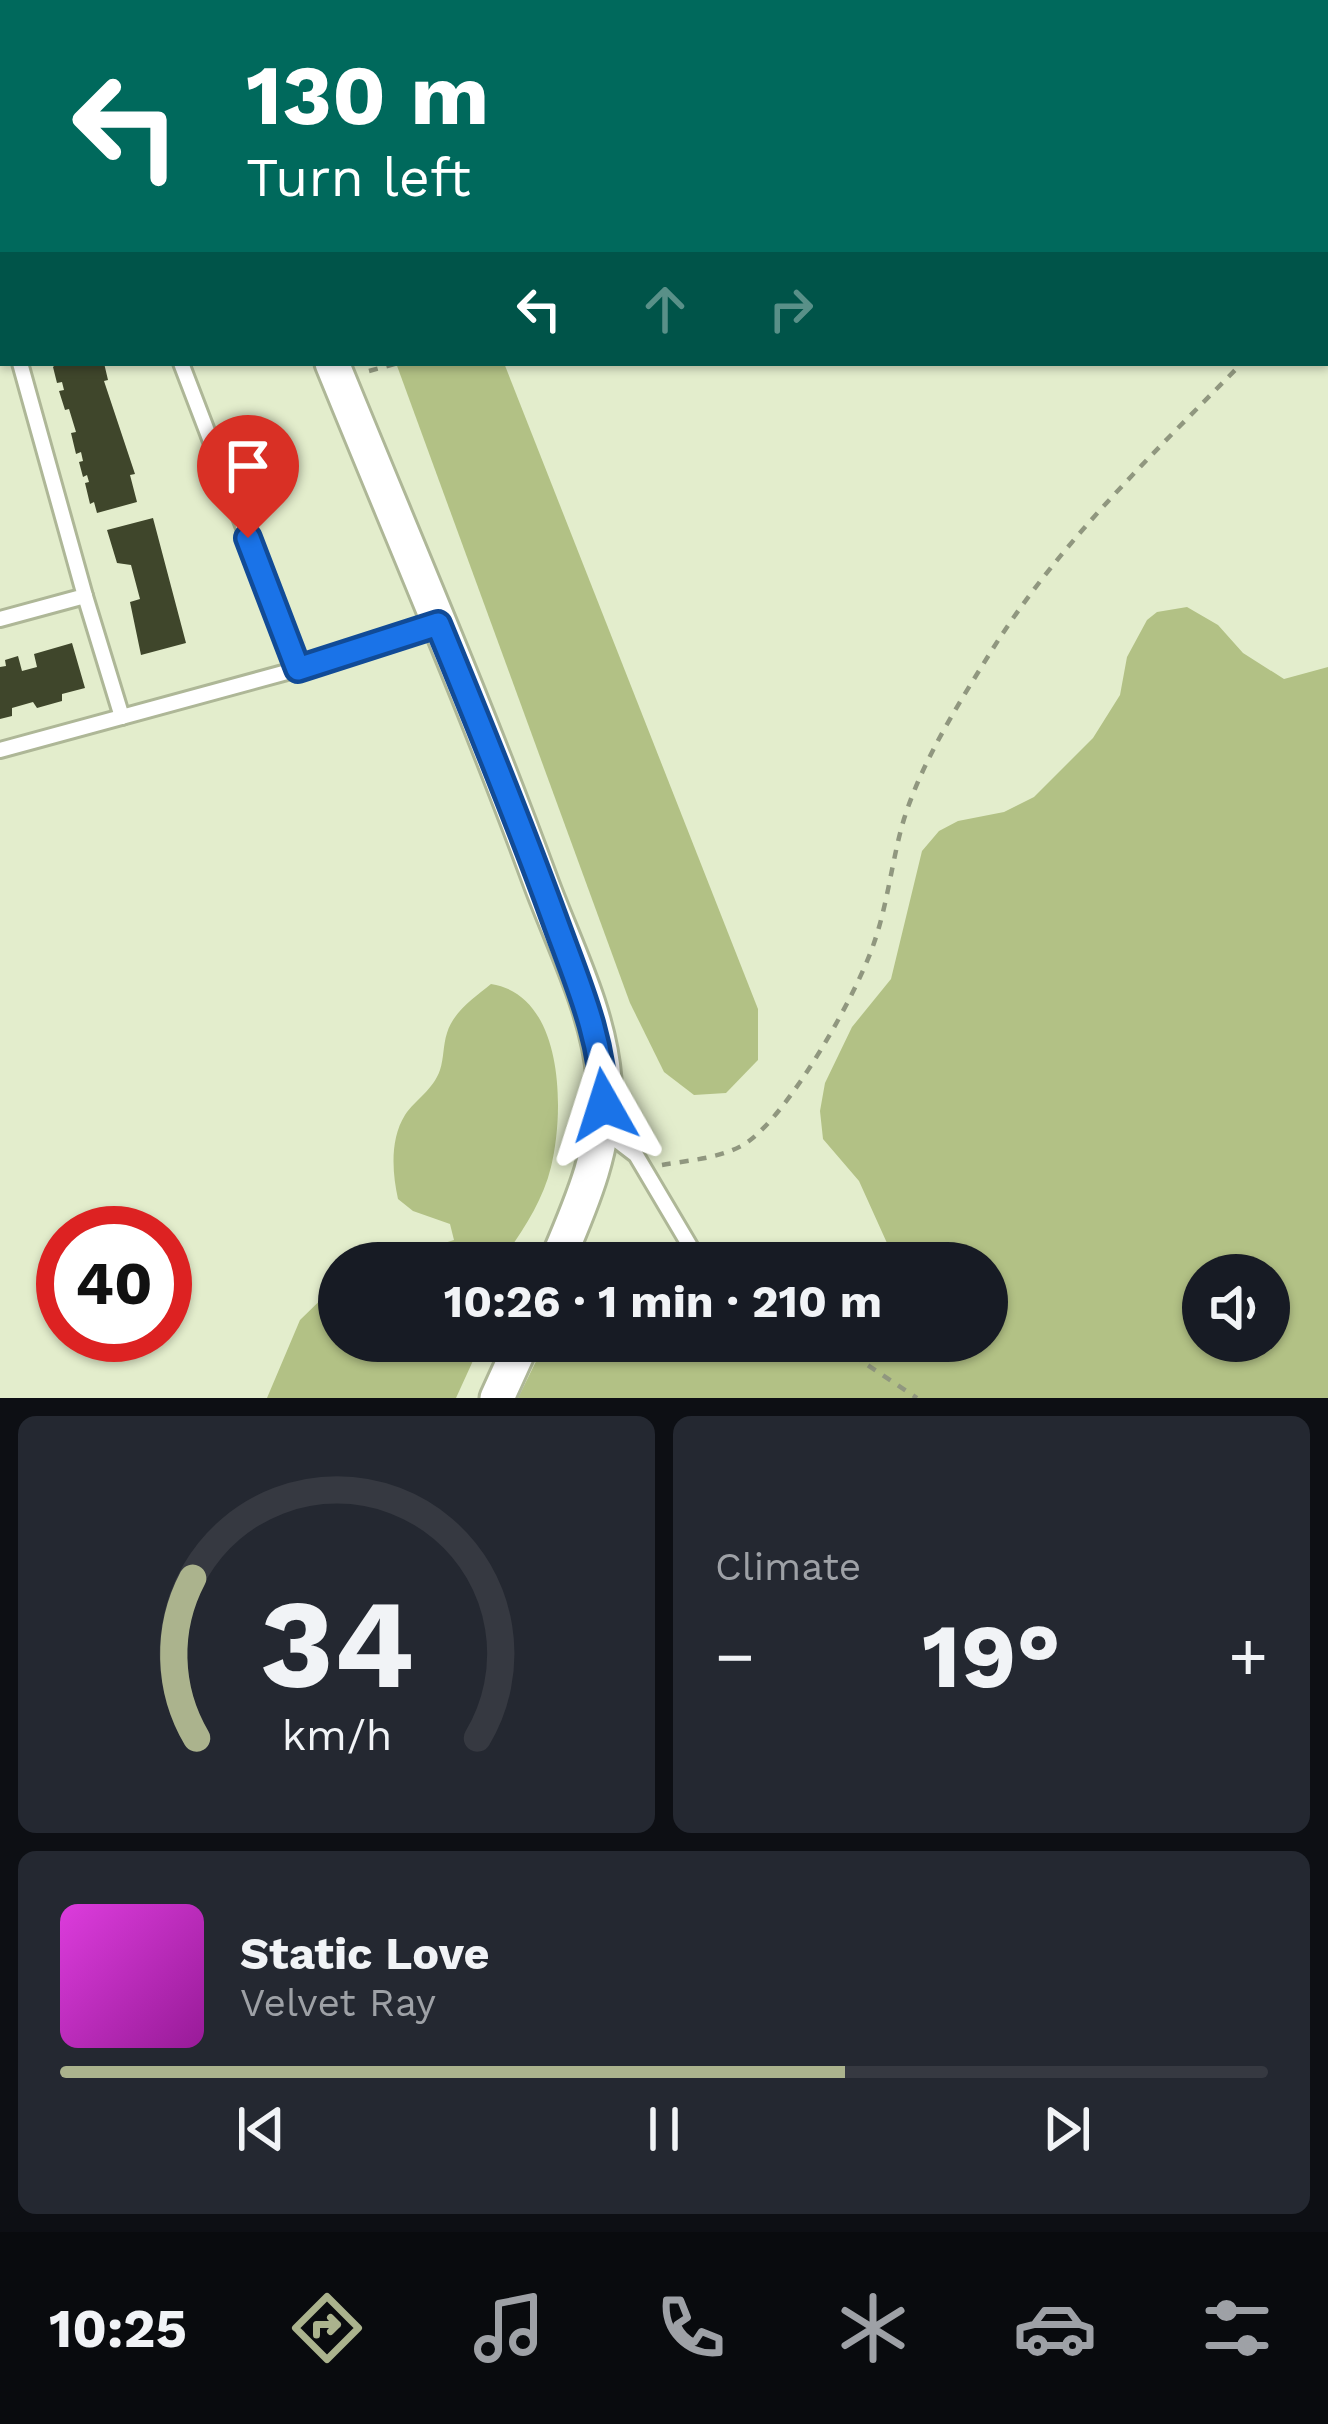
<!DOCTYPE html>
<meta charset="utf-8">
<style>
body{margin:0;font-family:"Work Sans",sans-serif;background:#242831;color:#f1f3f6;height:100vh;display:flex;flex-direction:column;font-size:45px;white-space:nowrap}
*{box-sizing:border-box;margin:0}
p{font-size:39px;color:#9ea1a6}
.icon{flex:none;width:66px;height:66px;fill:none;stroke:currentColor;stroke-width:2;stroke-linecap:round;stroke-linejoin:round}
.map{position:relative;height:1398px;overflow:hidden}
.details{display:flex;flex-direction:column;gap:18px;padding:18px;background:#0d0f14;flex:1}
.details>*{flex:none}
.banner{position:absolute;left:0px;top:0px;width:1329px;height:366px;box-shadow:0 3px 9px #0004;background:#00695c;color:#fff;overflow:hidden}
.fabs{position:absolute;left:1182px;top:1254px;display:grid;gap:24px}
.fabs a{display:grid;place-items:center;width:108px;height:108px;border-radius:50%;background:#171b24;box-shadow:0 3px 9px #0004;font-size:60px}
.speed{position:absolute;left:36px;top:1206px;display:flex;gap:24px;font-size:60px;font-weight:700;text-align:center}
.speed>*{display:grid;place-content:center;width:156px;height:156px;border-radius:50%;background:#171b24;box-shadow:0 3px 9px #0004;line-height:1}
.speed .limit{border:18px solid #d22;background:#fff;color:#111}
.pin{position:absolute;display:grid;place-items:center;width:102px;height:102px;color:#fff;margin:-123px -51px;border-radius:50% 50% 50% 0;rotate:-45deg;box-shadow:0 0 12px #0007}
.pin .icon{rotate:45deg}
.me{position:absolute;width:132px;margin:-66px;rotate:354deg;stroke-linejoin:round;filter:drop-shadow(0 0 9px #0008)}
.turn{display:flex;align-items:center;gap:42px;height:252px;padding:0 48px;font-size:54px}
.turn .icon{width:156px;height:156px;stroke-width:2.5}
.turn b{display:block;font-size:84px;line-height:102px}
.lanes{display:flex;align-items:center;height:114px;padding:0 48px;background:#0003;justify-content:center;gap:60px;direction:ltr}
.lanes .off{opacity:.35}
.big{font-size:90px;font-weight:700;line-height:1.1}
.details .tile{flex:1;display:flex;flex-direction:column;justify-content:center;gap:18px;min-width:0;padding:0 42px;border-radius:18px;background:#242831}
.details .dial{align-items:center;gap:0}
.dial svg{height:312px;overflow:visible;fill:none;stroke:#363941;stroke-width:7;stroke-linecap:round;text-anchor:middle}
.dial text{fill:#f1f3f6;stroke:none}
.song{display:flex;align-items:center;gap:36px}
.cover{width:144px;height:144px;border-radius:18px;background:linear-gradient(135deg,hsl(300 70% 55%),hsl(300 70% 35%))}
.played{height:12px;border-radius:6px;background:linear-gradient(90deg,#abb38d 65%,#363941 65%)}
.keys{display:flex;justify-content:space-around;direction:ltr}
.heat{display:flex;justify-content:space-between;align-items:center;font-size:66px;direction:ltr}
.details .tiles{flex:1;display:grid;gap:18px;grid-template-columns:1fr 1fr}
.tile:last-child{grid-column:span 2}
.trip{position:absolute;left:318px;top:1242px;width:690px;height:120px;border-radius:60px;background:#171b24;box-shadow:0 3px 9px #0004;font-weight:700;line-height:120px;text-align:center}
.tabs{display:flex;height:192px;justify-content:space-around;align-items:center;background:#090b0e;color:#9ea1a6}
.tabs .icon{width:84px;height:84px}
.tabs .on{color:#abb38d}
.tabs b{font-size:54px;color:#f1f3f6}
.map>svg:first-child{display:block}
.green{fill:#b2c185;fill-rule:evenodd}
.building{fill:#3f462b}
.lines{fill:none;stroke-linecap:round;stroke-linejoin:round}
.service-casing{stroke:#aeb797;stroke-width:20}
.tertiary-casing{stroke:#aeb797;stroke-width:39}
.path{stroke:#90977f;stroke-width:4.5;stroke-dasharray:9 9;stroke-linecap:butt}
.service{stroke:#fff;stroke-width:14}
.tertiary{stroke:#fff;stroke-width:33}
.route-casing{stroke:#114b97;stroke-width:30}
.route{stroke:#1a73e8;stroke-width:21}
</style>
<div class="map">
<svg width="1328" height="1398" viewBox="0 0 1328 1398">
<rect width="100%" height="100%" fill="#e3edcc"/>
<g class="green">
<polygon points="396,363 504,363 758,1009 758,1060 726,1093 694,1095 664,1072 630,1003"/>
<path d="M1187,607L1218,625L1243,653L1284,679L1328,667V1398H518L546,1341H740L836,1360L860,1341H987V1263H896L859,1181L823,1139L820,1111L825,1083L852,1027L891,979L922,851L939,831L958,821L1004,812L1034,797L1093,738L1120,695L1127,657L1147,620L1157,612ZM1203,1275H1269V1341H1203Z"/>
<path d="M491,984C564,995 565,1110 551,1167C543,1200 524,1229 504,1257L506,1263H381L454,1240L450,1224L413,1211L398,1199C392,1172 390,1139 405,1115C416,1099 433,1090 440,1070C444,1058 443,1045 447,1033C453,1012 475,997 491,984Z"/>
<polygon points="339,1282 339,1341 482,1341 456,1398 267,1398 300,1320"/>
</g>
<g class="building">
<polygon points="57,363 104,363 108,380 104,381 135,474 130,475 137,502 97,513 94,502 90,504 85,483 89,482 87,475 83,477 79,462 83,461 81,452 76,454 71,433 76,432 69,409 65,410 59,391 64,390 62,382 57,383 53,367"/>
<polygon points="153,518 186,643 141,655 130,602 140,599 131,565 117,563 107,530"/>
<polygon points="72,643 85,688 62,694 62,701 37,708 33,702 12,708 12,716 0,719 0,667 6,666 5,660 18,656 22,671 37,667 34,654"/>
</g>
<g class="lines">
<defs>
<g id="service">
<polyline points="468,3 470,0"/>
<polyline points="530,3 531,0"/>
<polyline points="619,3 628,0"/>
<polyline points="0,216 2,222"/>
<polyline points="0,356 3,355"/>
<polyline points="181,363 298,669"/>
<polyline points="85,596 122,717"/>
<polyline points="0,619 85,596 20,363"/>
<polyline points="0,750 298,669 438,624"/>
<polyline points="602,1129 636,1155 700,1263"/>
</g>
<g id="tertiary">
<polyline points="187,0 188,3"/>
<path d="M332,363C402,535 476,706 540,880C563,943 599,1011 604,1079C608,1144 581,1205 556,1263"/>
<polyline points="497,1398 523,1341"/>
</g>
</defs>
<use href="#service" class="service-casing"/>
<use href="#tertiary" class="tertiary-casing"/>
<g class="path">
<polyline points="1326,119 1328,118"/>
<polyline points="1326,273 1328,271"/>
<polyline points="369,371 398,363"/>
<path d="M662,1165C690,1160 726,1158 749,1141C792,1109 857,994 874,943C888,903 892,859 904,819C923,759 959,703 992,650C1059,543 1154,453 1242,363"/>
<polyline points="820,1341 857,1358 917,1398"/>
</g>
<use href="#service" class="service"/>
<use href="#tertiary" class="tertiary"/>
</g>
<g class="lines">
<defs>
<path id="route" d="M248,538L298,669L438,624C478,721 518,819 554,918C576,979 603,1038 604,1105"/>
</defs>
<use href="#route" class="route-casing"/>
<use href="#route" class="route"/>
</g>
</svg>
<div class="fabs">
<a><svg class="icon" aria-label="sound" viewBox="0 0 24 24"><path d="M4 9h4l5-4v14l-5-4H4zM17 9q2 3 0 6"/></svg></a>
</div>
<div class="speed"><div class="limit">40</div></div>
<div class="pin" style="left:248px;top:538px;background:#d93025"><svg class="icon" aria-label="arrive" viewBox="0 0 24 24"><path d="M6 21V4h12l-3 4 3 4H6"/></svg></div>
<svg class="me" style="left:604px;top:1105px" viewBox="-20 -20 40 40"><path d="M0-17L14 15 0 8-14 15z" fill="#1a73e8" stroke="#fff" stroke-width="4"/></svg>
<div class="trip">10:26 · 1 min · 210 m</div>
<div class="banner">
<div class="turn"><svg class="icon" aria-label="left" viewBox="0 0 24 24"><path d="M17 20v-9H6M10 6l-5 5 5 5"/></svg><div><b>130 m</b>Turn left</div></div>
<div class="lanes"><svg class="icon" aria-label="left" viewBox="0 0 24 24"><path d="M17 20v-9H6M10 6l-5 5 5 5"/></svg><svg class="icon off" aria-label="ahead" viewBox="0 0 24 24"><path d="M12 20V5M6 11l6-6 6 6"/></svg><svg class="icon off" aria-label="right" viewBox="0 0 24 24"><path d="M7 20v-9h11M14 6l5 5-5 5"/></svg></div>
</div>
</div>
<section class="details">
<div class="tiles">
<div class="tile dial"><svg viewBox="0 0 100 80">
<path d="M14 69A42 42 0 1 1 86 69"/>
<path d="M14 69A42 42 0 0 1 13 28" stroke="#abb38d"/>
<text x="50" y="56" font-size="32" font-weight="700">34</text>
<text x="50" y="72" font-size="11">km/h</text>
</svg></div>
<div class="tile"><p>Climate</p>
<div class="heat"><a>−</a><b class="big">19°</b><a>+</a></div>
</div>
<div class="tile">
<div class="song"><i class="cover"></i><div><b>Static Love</b><p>Velvet Ray</p></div></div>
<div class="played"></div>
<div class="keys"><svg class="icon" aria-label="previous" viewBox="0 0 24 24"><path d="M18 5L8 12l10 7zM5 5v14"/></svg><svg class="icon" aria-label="pause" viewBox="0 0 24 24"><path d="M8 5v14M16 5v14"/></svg><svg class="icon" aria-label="next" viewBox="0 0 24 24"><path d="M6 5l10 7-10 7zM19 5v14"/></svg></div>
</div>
</div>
</section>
<nav class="tabs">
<b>10:25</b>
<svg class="icon on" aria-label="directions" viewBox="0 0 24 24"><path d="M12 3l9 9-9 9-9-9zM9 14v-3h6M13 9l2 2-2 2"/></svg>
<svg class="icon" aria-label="music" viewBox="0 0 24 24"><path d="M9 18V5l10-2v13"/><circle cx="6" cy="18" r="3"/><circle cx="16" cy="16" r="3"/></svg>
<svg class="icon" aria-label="phone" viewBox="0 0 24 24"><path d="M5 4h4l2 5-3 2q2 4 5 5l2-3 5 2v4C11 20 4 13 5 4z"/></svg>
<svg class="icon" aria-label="climate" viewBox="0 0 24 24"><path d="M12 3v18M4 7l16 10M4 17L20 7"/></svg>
<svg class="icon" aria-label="car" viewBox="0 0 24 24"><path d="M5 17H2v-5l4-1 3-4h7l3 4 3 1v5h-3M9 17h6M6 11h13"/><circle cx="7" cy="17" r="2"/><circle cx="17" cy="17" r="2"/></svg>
<svg class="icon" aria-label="filters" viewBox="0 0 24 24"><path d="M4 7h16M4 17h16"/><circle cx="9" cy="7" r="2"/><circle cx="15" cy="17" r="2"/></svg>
</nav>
